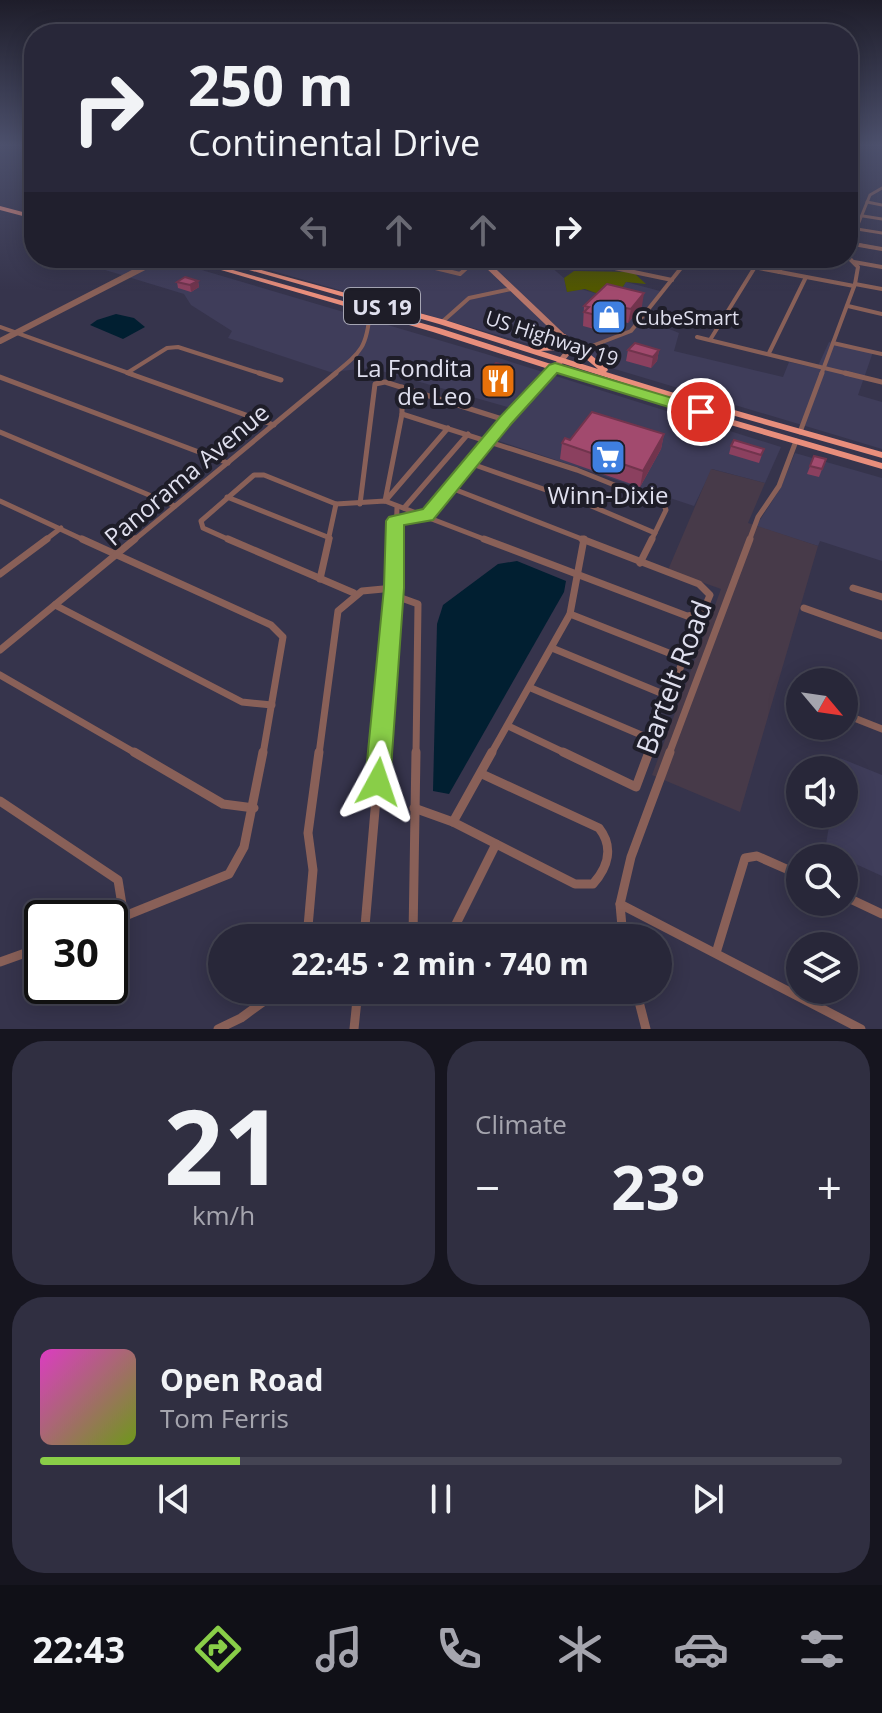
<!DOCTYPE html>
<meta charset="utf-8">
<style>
body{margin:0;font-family:"Open Sans",sans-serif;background:#302f41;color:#f1f3f6;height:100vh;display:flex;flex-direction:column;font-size:30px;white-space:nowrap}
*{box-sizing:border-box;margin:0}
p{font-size:26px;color:#a5a5ae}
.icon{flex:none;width:44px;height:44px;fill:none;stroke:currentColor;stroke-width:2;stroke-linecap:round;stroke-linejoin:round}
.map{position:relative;height:1029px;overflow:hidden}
.drawer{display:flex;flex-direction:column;gap:12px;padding:12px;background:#16151f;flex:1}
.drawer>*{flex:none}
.banner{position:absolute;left:24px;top:24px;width:834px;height:244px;border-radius:32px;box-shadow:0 4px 20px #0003,0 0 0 2px #444453;background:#282739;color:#f1f3f6;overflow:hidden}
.needle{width:52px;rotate:119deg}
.buttons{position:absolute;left:786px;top:668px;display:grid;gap:16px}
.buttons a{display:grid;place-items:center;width:72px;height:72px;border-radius:50%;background:#282739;box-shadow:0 4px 20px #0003,0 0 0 2px #444453;font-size:40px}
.speed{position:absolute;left:24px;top:900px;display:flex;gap:16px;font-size:40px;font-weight:700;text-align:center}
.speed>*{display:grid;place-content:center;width:104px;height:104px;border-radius:50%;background:#282739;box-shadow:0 4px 20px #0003,0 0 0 2px #444453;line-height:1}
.speed .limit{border:4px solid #111;border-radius:12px;background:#fff;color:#111}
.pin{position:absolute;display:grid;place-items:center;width:68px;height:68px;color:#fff;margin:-34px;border:4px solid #fff;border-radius:50%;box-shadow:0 2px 8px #0007}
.me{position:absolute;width:88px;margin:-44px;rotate:5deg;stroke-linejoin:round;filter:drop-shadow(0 0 6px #0008)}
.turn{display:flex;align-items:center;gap:28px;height:168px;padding:0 32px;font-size:36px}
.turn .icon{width:104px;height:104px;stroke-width:2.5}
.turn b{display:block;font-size:56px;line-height:68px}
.lanes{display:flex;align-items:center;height:76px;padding:0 32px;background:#0003;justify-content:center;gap:40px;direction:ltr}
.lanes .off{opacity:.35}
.big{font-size:60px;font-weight:700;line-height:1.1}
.drawer .widget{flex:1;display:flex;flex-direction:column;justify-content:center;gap:12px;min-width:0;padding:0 28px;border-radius:32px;background:#302f41}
.drawer .dial{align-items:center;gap:0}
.dial b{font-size:104px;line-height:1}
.song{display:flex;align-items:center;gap:24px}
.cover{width:96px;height:96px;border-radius:12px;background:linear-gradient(135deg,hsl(310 70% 55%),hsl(80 70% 35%))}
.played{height:8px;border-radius:4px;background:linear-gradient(90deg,#89ce48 25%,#444453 25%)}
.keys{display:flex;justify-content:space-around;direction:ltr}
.heat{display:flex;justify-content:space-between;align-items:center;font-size:44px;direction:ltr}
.drawer .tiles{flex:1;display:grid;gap:12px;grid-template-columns:1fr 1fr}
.widget:last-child{grid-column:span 2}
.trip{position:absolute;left:208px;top:924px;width:464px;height:80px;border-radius:40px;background:#282739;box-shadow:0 4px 20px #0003,0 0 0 2px #444453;font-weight:700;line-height:80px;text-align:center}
.tab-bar{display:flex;height:128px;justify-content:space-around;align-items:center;background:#101017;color:#a5a5ae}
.tab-bar .icon{width:56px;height:56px}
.tab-bar .current{color:#89ce48}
.tab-bar b{font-size:36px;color:#f1f3f6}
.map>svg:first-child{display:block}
.built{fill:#3f3d5a}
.industrial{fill:#473a49}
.green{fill:#525800}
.water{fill:#011f31}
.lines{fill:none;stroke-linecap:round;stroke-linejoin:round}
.minor-far4{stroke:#896058;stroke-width:3}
.minor-far3{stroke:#896058;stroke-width:4}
.minor-far2{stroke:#896058;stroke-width:5}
.minor-far1{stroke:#896058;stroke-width:7}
.minor{stroke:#896058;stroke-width:9}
.tertiary-far1{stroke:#896058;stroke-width:4}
.tertiary{stroke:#896058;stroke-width:6}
.secondary{stroke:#b6766a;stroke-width:6}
.trunk{fill:#e88e7c;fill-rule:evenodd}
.wall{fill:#8b405f}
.shaded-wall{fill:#71344d}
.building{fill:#a24a6e;stroke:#71344d;stroke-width:2}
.route{fill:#89ce48;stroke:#59862f;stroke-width:2}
.labels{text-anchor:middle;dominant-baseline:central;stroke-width:8;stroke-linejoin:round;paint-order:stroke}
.far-poi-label{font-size:20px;fill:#dfdfee;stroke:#1e1d28;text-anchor:start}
.far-street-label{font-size:20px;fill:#dfdfee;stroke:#1e1d28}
.shield{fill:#1e1d28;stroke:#a5a5b3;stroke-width:2}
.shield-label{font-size:22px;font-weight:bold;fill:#dfdfee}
.poi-label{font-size:24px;fill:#dfdfee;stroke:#1e1d28;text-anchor:end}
.street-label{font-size:24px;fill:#dfdfee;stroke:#1e1d28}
.near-street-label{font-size:28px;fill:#dfdfee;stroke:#1e1d28}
</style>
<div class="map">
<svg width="882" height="1029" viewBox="0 0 882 1029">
<rect width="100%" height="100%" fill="#36344c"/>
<g class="built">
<polygon points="108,258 161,258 486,354 781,447 765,483 712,469 694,506 487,437 511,408 371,368 330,372 228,338 232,331 191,305 184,294 92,266"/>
<polygon points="227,258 477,258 558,336 556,343 543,348"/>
<polygon points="544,261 564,278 567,292 581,289 604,296 617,295 626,282 660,291 643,318 679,333 674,351 783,377 789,362 817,368 829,342 873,352 858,395 882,402 882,449 598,364 493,269"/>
<polygon points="795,453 882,478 882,561 820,541 818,546 756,526 780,489"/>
<polygon points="840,758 882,775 882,876 825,850 831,814 844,814 844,770 838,770"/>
</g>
<polygon class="industrial" points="711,469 765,483 748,523 818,546 740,812 652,775 721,589 668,570"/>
<polygon class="green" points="574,271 633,272 646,284 626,282 617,296 604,296 585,289 567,292 564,278"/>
<g class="water">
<polygon points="116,314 134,318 145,327 123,339 90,325 97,320"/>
<polygon points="517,561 566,581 564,592 449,794 433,791 437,624 443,605 498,564"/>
</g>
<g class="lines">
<g class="minor-far4">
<polyline points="867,202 882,205"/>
<polyline points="863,216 882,219"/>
<polyline points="857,229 882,233"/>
<polyline points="851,243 870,247"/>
<polyline points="849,247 870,195 882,188"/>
</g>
<g class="minor-far3">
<polyline points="859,245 882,249"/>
<polyline points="848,250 850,245"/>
<polyline points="567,258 672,280"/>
<polyline points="854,262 882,267"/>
<polyline points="743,265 854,286"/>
<polyline points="427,266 460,274 472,263 482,260"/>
<polyline points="620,269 631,258"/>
<polyline points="779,272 787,258"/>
<polyline points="855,284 882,289"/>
<polyline points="848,306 882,314"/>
<polyline points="442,322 469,298 511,289"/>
<polyline points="0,327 134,375"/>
<polyline points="697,337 853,375"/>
<polyline points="710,340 755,267"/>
<polyline points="833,343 882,354"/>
<polyline points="579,351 631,331 689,258"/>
<polyline points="769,353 806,277"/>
<polyline points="127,373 167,348 178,347 265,375"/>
<path d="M333,375C361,352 367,348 370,311"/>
<polyline points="548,375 555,368"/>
<polyline points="821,375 855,284 858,267 848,257"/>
</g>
<g class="minor-far2">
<polyline points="128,373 274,425"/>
<polyline points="259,373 281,380"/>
<polyline points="845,373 882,382"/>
<polyline points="0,377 228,463"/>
<polyline points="402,414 577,470 664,505 666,510 651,541"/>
<polyline points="0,432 175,506"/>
<polyline points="800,432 822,373"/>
<polyline points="472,464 589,505 655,533"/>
<polyline points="451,488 587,541"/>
<polyline points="227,497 330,538"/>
<polyline points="387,499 448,428"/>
<polyline points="0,501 86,541"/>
<polyline points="385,501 402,414 402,387"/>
<polyline points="360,504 375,384 385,382 505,420"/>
<polyline points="404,508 468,434"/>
<polyline points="427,516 505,420 550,373"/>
<polyline points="395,521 418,514"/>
<polyline points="44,541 61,528"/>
<polyline points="133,541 336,373"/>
<polyline points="232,541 203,528 201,521 254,475 264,475 336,504 385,501 489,541"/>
<polyline points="328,541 336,504"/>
<polyline points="396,541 397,507"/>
<polyline points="749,541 758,517 779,486 796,441"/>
</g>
<g class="minor-far1">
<polyline points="82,539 271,625 283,637 263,754"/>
<polyline points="228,539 354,593"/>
<polyline points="484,539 687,616 702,614 710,595 699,584 582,539"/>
<polyline points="640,563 652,539"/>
<polyline points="0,574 47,539"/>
<polyline points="320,579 329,539"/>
<polyline points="853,588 882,597"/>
<polyline points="393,595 418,604 416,754"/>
<polyline points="55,605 242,702 272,705"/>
<polyline points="804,608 882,636"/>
<polyline points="552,648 668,696 684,659 570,614"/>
<polyline points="0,650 135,539"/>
<polyline points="0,675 137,754"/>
<polyline points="531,688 653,740 648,754"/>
<polyline points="844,714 882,729"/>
<polyline points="508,726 567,754"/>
<polyline points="319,754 338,611 362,591 394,588"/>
<polyline points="380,754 396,539"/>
<polyline points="491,754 570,614 584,539"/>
<polyline points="669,754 750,539"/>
</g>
<g class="minor">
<polyline points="134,752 223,804 254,808"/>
<polyline points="563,752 636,787 649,752"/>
<polyline points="0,801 118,880 124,917"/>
<path d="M414,808L453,822L575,884H593C608,867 614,847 599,828L482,774"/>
<polyline points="453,822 492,752"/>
<polyline points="844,896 882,914"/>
<polyline points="620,904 861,1029"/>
<polyline points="110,922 229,874 244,847 263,752"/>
<polyline points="413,936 416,752"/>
<polyline points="307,938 313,870 308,833 319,752"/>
<polyline points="364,938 380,752"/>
<polyline points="402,938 455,926 496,844"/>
<polyline points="623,938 620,904 631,857 670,752"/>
<polyline points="716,953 745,858 757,856 800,875"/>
<polyline points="0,962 42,947"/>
<polyline points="636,990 646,1029"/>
<polyline points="218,1029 241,1018 267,999"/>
<polyline points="354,1029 358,990"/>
</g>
<polyline class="tertiary-far1" points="24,207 34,203"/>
<polyline class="tertiary" points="0,341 162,258"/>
<polyline class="secondary" points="480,258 562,336 567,353 555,368"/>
<g class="trunk">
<polygon points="0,206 34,215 34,219 0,210"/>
<polygon points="180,258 190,258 439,328 654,397 882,463 882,469 648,401 433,332"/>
<path d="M207,258H217L445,320L533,348L552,346L559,334H565L607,368L608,370L606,372L671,392L882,452V458L665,396L439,324ZM563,340L598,369L541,351L557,350Z"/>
</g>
</g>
<g class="wall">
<polygon points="198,281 199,287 191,292 178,288 177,282"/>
<polygon points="584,306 642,306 628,323 624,322 619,329 614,327 609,333 583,326"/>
<polygon points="628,350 659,350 657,361 651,368 626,361"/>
<polygon points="486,373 511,378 502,388 485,384"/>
<polygon points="664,434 661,449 640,487 560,459 562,443 570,440"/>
<polygon points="731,446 764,449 759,463 729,454"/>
<polygon points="814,456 826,459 819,477 807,474"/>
</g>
<g class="shaded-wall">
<polygon points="198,281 199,287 191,292 190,285"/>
<polygon points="644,293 642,306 628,323 631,309"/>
<polygon points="626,308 624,322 619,329 621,315"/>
<polygon points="616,313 614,327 609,333 611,319"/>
<polygon points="659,350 657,361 651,368 653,357"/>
<polygon points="512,367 511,378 502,388 502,377"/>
<polygon points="664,434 661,449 640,487 643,471"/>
</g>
<g class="building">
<polygon points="185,277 198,281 190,285 177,282"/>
<polygon points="607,284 644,293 631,309 626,308 621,315 616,313 611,319 584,312 589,307 584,306"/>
<polygon points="635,343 659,350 653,357 628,350"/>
<polygon points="496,363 512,367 502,377 486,373"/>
<polygon points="592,412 664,434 643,471 562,443 565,438 570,440"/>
<polygon points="734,440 764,449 761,455 731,446"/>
<polygon points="814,456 826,459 822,469 810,466"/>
</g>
<linearGradient id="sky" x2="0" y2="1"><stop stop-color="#1e1d2a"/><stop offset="0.5" stop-color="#4c506c"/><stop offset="1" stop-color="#4c506c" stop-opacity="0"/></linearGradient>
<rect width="882" height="290" fill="url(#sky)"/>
<polygon class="route" points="555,363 706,408 709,412 706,415 695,415 557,373 511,424 433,520 404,525 404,588 390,782 386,790 378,793 369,790 365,782 384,588 386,521 389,517 423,509 500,417 549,365"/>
<defs>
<symbol id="shop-square" viewBox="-11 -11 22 22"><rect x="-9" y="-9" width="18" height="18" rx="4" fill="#3f7fe0" stroke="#1e1d28"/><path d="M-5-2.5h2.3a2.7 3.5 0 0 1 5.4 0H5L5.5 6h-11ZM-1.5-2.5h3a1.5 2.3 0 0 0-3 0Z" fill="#fff"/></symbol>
<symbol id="restaurant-square" viewBox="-11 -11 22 22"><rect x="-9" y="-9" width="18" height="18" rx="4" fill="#e8710a" stroke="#1e1d28"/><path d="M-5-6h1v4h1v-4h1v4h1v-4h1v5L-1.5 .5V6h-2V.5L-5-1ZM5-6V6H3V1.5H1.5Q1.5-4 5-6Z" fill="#fff"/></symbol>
<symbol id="supermarket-square" viewBox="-11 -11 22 22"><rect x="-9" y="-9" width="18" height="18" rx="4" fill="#3f7fe0" stroke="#1e1d28"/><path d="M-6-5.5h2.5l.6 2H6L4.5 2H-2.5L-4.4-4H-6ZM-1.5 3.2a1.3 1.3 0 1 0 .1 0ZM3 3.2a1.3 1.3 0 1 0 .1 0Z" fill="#fff"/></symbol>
</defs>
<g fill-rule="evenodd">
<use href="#shop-square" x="589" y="297" width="40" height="40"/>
<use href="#restaurant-square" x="478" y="361" width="40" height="40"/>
<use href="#supermarket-square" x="588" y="437" width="40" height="40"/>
</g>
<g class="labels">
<g class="far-poi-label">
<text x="635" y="317">CubeSmart</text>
</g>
<g class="far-street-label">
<text transform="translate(552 338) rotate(18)">US Highway 19</text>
</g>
<rect class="shield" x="344" y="288" width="76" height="36" rx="6"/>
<g class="shield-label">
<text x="382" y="306">US 19</text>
</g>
<g class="poi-label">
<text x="472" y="367">La Fondita<tspan x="472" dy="28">de Leo</tspan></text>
<text x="608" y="494" text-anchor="middle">Winn-Dixie</text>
</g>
<g class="street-label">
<text transform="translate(186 474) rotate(-40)">Panorama Avenue</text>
</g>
<g class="near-street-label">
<text transform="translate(673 677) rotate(-69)">Bartelt Road</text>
</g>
</g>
</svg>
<div class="buttons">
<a><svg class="needle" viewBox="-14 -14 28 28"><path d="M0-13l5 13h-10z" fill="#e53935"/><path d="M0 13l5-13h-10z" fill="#a5a5ae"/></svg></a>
<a><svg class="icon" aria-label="sound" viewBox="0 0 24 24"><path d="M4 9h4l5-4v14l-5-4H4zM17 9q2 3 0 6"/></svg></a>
<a><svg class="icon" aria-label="search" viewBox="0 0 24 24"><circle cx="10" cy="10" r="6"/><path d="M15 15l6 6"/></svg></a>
<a><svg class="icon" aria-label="layers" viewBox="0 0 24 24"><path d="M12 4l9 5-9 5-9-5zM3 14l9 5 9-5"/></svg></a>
</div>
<div class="speed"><div class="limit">30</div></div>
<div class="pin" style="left:701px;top:412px;background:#d93025"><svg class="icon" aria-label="arrive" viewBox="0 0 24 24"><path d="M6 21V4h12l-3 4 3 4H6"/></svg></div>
<svg class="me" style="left:378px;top:782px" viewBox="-20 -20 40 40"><path d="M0-17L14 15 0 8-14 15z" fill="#89ce48" stroke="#fff" stroke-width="4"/></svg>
<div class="trip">22:45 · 2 min · 740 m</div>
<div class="banner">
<div class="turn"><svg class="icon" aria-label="right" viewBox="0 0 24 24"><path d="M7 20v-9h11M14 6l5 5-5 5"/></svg><div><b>250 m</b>Continental Drive</div></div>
<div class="lanes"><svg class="icon off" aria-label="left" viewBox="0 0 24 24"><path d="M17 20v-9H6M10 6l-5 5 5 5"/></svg><svg class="icon off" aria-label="ahead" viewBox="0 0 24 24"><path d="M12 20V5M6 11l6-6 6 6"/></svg><svg class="icon off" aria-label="ahead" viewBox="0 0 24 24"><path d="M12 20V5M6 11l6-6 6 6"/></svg><svg class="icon" aria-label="right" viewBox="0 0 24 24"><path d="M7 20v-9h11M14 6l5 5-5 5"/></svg></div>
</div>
</div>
<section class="drawer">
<div class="tiles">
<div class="widget dial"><b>21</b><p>km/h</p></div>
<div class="widget"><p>Climate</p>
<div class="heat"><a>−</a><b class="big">23°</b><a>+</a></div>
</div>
<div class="widget">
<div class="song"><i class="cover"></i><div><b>Open Road</b><p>Tom Ferris</p></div></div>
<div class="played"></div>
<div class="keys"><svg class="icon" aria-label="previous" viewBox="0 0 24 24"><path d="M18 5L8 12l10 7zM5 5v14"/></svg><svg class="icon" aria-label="pause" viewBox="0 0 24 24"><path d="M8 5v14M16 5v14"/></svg><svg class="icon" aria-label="next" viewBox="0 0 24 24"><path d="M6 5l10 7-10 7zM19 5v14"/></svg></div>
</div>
</div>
</section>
<nav class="tab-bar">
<b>22:43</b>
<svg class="icon current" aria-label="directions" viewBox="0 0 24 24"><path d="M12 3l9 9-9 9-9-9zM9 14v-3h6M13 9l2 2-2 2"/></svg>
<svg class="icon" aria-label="music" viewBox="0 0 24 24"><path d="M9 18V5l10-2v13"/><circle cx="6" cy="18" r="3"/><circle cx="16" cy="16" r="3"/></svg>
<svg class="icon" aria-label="phone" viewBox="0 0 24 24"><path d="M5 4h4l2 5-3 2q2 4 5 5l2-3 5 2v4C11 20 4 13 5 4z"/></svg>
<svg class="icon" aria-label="climate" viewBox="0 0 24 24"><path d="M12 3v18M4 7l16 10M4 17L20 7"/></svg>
<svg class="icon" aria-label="car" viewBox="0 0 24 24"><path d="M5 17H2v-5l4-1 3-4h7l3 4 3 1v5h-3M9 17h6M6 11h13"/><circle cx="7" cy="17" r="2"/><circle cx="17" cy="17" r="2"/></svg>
<svg class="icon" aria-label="filters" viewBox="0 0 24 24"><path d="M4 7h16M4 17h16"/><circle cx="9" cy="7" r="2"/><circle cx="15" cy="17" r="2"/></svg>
</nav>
